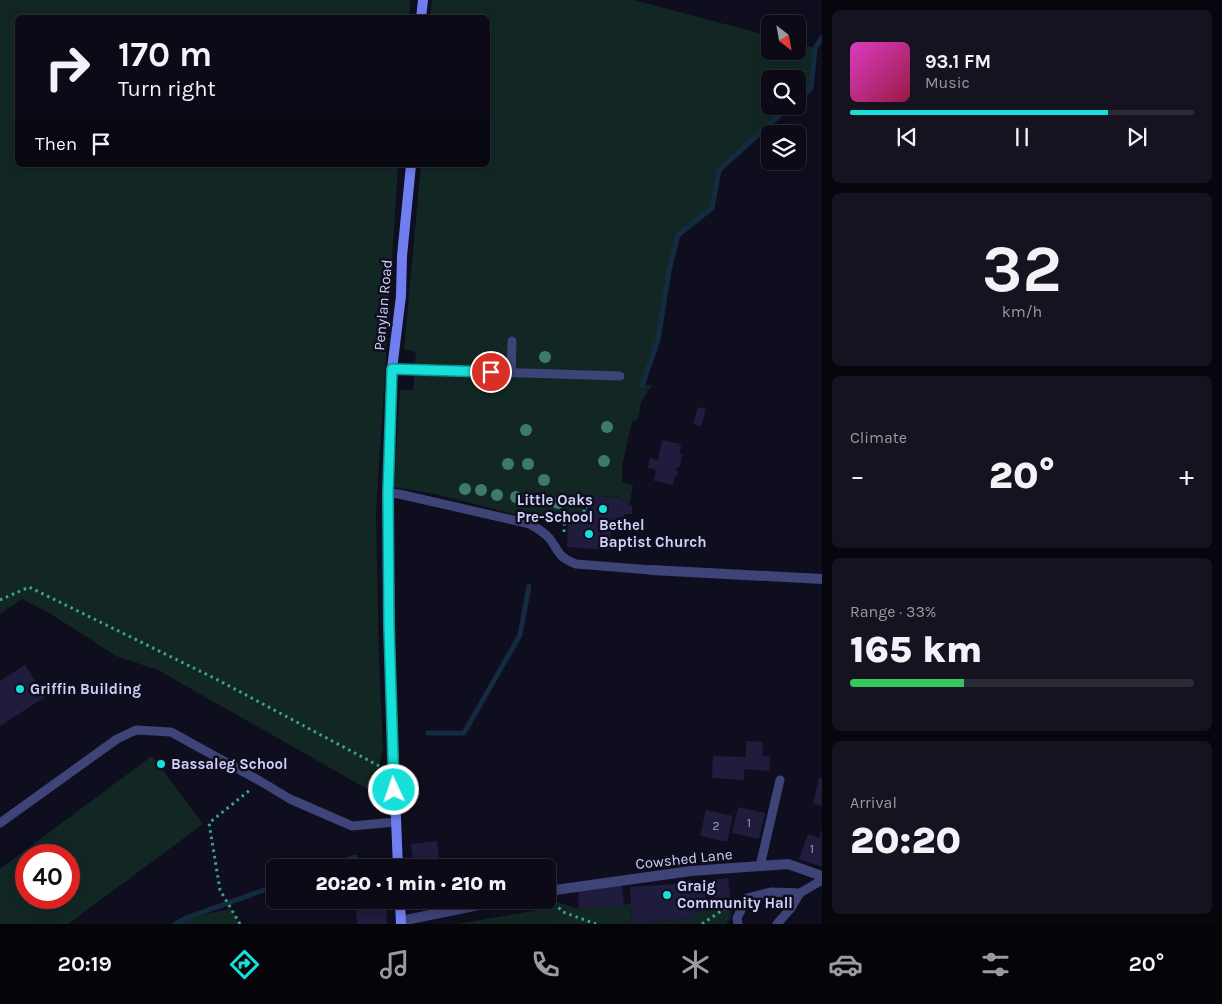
<!DOCTYPE html>
<meta charset="utf-8">
<style>
body{margin:0;font-family:Karla,sans-serif;background:#14131f;color:#f1f3f6;height:100vh;display:flex;flex-direction:column;font-size:19px;white-space:nowrap}
*{box-sizing:border-box;margin:0}
p{font-size:16px;color:#9a9aa1}
.icon{flex:none;width:28px;height:28px;fill:none;stroke:currentColor;stroke-width:2;stroke-linecap:round;stroke-linejoin:round}
.map{position:relative;flex:1;overflow:hidden}
.panel{display:flex;flex-direction:column;gap:10px;padding:10px;background:#06060c;width:400px}
.panel>*{flex:none}
.top-card{position:absolute;left:15px;top:15px;width:475px;height:152px;border-radius:8px;box-shadow:0 2px 12px #0003,0 0 0 1px #2b2b35;background:#0b0a16;color:#f1f3f6;overflow:hidden}
.needle{width:32px;rotate:149deg}
.fabs{position:absolute;left:761px;top:15px;display:grid;gap:10px}
.fabs a{display:grid;place-items:center;width:45px;height:45px;border-radius:8px;background:#0b0a16;box-shadow:0 2px 12px #0003,0 0 0 1px #2b2b35;font-size:25px}
.speed{position:absolute;left:15px;top:844px;display:flex;gap:10px;font-size:25px;font-weight:700;text-align:center}
.speed>*{display:grid;place-content:center;width:65px;height:65px;border-radius:50%;background:#0b0a16;box-shadow:0 2px 12px #0003,0 0 0 1px #2b2b35;line-height:1}
.speed .limit{border:8px solid #d22;background:#fff;color:#111}
.pin{position:absolute;display:grid;place-items:center;width:42px;height:42px;color:#fff;margin:-21px;border:2px solid #fff;border-radius:50%;box-shadow:0 1px 5px #0007}
.me{position:absolute;width:55px;margin:-28px;rotate:357deg;stroke-linejoin:round;filter:drop-shadow(0 0 4px #0008)}
.turn{display:flex;align-items:center;gap:18px;height:105px;padding:0 20px;font-size:22px}
.turn .icon{width:65px;height:65px;stroke-width:2.5}
.turn b{display:block;font-size:35px;line-height:42px}
.then{display:flex;align-items:center;height:48px;padding:0 20px;background:#0003;gap:10px;font-size:19px}
.big{font-size:38px;font-weight:800;line-height:1.1}
.panel .tile{flex:1;display:flex;flex-direction:column;justify-content:center;gap:8px;min-width:0;padding:0 18px;border-radius:8px;background:#14131f}
.panel .dial{align-items:center;gap:0}
.dial b{font-size:65px;line-height:1}
.song{display:flex;align-items:center;gap:15px}
.cover{width:60px;height:60px;border-radius:8px;background:linear-gradient(135deg,hsl(310 70% 55%),hsl(340 70% 35%))}
.played{height:5px;border-radius:2px;background:linear-gradient(90deg,#17dfd9 75%,#2b2b35 75%)}
.keys{display:flex;justify-content:space-around;direction:ltr}
.heat{display:flex;justify-content:space-between;align-items:center;font-size:28px;direction:ltr}
.charge{height:8px;border-radius:4px;background:linear-gradient(90deg,#34c759 33%,#2b2b35 0)}
.trip{position:absolute;left:266px;top:859px;width:290px;height:50px;border-radius:8px;background:#0b0a16;box-shadow:0 2px 12px #0003,0 0 0 1px #2b2b35;font-weight:800;line-height:50px;text-align:center}
.menu{display:flex;height:80px;justify-content:space-around;align-items:center;background:#040409;color:#9a9aa1}
.menu .icon{width:35px;height:35px}
.menu .on{color:#17dfd9}
.menu b{font-size:22px;color:#f1f3f6}
main{display:flex;flex:1;min-height:0}
.map>svg:first-child{display:block}
.green{fill:#122724;fill-rule:evenodd}
.lines{fill:none;stroke-linecap:round;stroke-linejoin:round}
.stream{stroke:#132c42;stroke-width:5}
.building{fill:#1f1c3d}
.path{stroke:#3aa490;stroke-width:3;stroke-dasharray:2.5 4;stroke-linecap:butt}
.lane{stroke:#3e4378;stroke-width:9}
.street{stroke:#3e4378;stroke-width:10}
.secondary{stroke:#717ef0;stroke-width:10}
.tree{fill:#3e7a6a}
.route-casing{stroke:#0f918d;stroke-width:12}
.route{stroke:#17dfd9;stroke-width:9}
.poi-dot{fill:#17dfd9;stroke:#0f0e1e;stroke-width:2}
.labels{text-anchor:middle;dominant-baseline:central;stroke-width:5;stroke-linejoin:round;paint-order:stroke}
.number-label{font-size:12px;fill:#a4a3cb}
.street-label{font-size:15px;fill:#d0d0fa;stroke:#0f0e1e}
.poi-label{font-size:15px;font-weight:bold;fill:#d0d0fa;stroke:#0f0e1e;text-anchor:start}
</style>
<main>
<div class="map">
<svg width="822" height="924" viewBox="0 0 822 924">
<rect width="100%" height="100%" fill="#0f0e1e"/>
<g class="green">
<polygon points="0,0 410,0 409,18 18,18 18,165 398,165 376,513 379,662 383,749 379,767 383,798 158,670 116,656 51,614 22,599 0,614"/>
<polygon points="432,0 634,0 770,36 770,51 798,51 798,43 815,48 811,88 798,100 798,79 770,79 770,106 790,106 719,170 712,208 678,235 669,271 658,340 642,385 652,385 641,402 638,419 632,422 622,466 622,482 633,485 630,501 620,500 620,497 588,496 587,506 582,506 582,513 550,512 543,516 533,519 435,494 394,487 400,390 413,390 416,352 404,349 421,165 488,165 488,18 430,17"/>
<path d="M152,756L203,824L68,924H0V869ZM26,855H69V898H26Z"/>
<polygon points="553,901 579,909 631,904 632,923 692,919 691,912 706,911 712,906 730,904 731,917 726,924 457,924 550,908"/>
<polygon points="231,909 239,924 175,924 186,918"/>
</g>
<g class="lines">
<g class="stream">
<polyline points="798,100 811,88 815,48 822,38"/>
<polyline points="642,386 658,340 669,271 678,235 712,208 719,170 790,106"/>
<polyline points="428,733 464,733 520,635 529,586"/>
<polyline points="324,868 355,857"/>
<polyline points="175,924 186,918 275,886"/>
</g>
</g>
<g class="building">
<polygon points="698,407 706,409 701,426 693,424"/>
<polygon points="662,440 681,444 680,454 682,454 680,467 677,467 676,471 678,471 677,477 675,476 673,485 654,481 656,470 648,468 650,458 658,460"/>
<polygon points="587,495 620,498 620,500 630,501 629,505 632,505 632,514 624,514 624,519 618,518 618,523 612,523 610,550 567,547 568,518 586,519"/>
<polygon points="25,665 45,697 0,726 0,681"/>
<polygon points="746,741 763,742 762,756 770,756 769,771 744,769 744,780 712,778 713,756 746,757"/>
<polygon points="819,777 822,778 822,806 813,804"/>
<polygon points="738,807 765,813 759,839 732,833"/>
<polygon points="706,810 733,816 727,842 700,836"/>
<polygon points="822,830 822,867 799,859 808,834 819,838"/>
<polygon points="437,841 440,868 414,868 411,844"/>
<polygon points="382,860 383,868 351,868 351,862"/>
<polygon points="728,878 730,897 714,899 711,880"/>
<polygon points="704,882 706,911 691,912 692,919 632,923 630,887"/>
<polygon points="622,885 624,905 579,909 578,889"/>
<polygon points="418,900 445,900 445,905 419,909"/>
<polygon points="386,905 387,924 357,924 356,907"/>
</g>
<g class="lines">
<g class="path">
<polyline points="564,532 565,515 584,515 584,508 587,508"/>
<polyline points="0,600 29,587 216,679 381,767"/>
<polyline points="554,903 563,912 596,924"/>
<polyline points="240,924 220,890 209,823 250,790"/>
<polyline points="702,924 730,905"/>
</g>
<g class="lane">
<polyline points="392,369 620,376"/>
<polyline points="511,373 512,341"/>
<path d="M388,493L399,494L530,524C537,528 544,532 550,539C560,553 558,557 576,564L651,570"/>
<polyline points="0,823 117,739 136,730 171,732 260,781 290,799 352,826 396,822"/>
<polyline points="760,866 780,780"/>
<polyline points="738,924 737,918 747,898 771,892 800,893"/>
<polyline points="777,924 791,908 800,893 822,880"/>
</g>
<g class="street">
<polyline points="651,570 822,579"/>
<polyline points="548,891 691,871 788,864 822,876"/>
<polyline points="401,921 503,900"/>
</g>
<g class="secondary">
<polyline points="421,18 423,0"/>
<polyline points="398,868 389,645 388,493 392,369 401,296 402,256 411,165"/>
<polyline points="400,900 401,924"/>
</g>
</g>
<g class="tree">
<circle cx="545" cy="357" r="6"/>
<circle cx="607" cy="427" r="6"/>
<circle cx="526" cy="430" r="6"/>
<circle cx="604" cy="461" r="6"/>
<circle cx="508" cy="464" r="6"/>
<circle cx="528" cy="464" r="6"/>
<circle cx="544" cy="480" r="6"/>
<circle cx="465" cy="489" r="6"/>
<circle cx="481" cy="490" r="6"/>
<circle cx="497" cy="495" r="6"/>
<circle cx="516" cy="497" r="6"/>
<circle cx="534" cy="501" r="6"/>
<circle cx="558" cy="503" r="6"/>
</g>
<g class="lines">
<defs>
<polyline id="route" points="394,790 389,626 388,493 392,369 491,372"/>
</defs>
<use href="#route" class="route-casing"/>
<use href="#route" class="route"/>
</g>
<g class="poi-dot">
<circle cx="603" cy="509" r="5"/>
<circle cx="589" cy="534" r="5"/>
<circle cx="20" cy="689" r="5"/>
<circle cx="161" cy="764" r="5"/>
<circle cx="667" cy="895" r="5"/>
</g>
<g class="labels">
<g class="number-label">
<text x="749" y="823">1</text>
<text x="716" y="826">2</text>
<text x="812" y="849">1</text>
</g>
<g class="street-label">
<text transform="translate(383 305) rotate(-85)">Penylan Road</text>
<text transform="translate(684 859) rotate(-6)">Cowshed Lane</text>
</g>
<g class="poi-label">
<text x="593" y="500" text-anchor="end">Little Oaks<tspan x="593" dy="17">Pre-School</tspan></text>
<text x="599" y="525">Bethel<tspan x="599" dy="17">Baptist Church</tspan></text>
<text x="30" y="689">Griffin Building</text>
<text x="171" y="764">Bassaleg School</text>
<text x="677" y="886">Graig<tspan x="677" dy="17">Community Hall</tspan></text>
</g>
</g>
</svg>
<div class="fabs">
<a><svg class="needle" viewBox="-14 -14 28 28"><path d="M0-13l5 13h-10z" fill="#e53935"/><path d="M0 13l5-13h-10z" fill="#9a9aa1"/></svg></a>
<a><svg class="icon" aria-label="search" viewBox="0 0 24 24"><circle cx="10" cy="10" r="6"/><path d="M15 15l6 6"/></svg></a>
<a><svg class="icon" aria-label="layers" viewBox="0 0 24 24"><path d="M12 4l9 5-9 5-9-5zM3 14l9 5 9-5"/></svg></a>
</div>
<div class="speed"><div class="limit">40</div></div>
<div class="pin" style="left:491px;top:372px;background:#d93025"><svg class="icon" aria-label="arrive" viewBox="0 0 24 24"><path d="M6 21V4h12l-3 4 3 4H6"/></svg></div>
<svg class="me" style="left:394px;top:790px" viewBox="-20 -20 40 40"><circle r="17" fill="#17dfd9" stroke="#fff" stroke-width="3"/><path d="M0-11L8 9 0 5-8 9z" fill="#fff"/></svg>
<div class="trip">20:20 · 1 min · 210 m</div>
<div class="top-card">
<div class="turn"><svg class="icon" aria-label="right" viewBox="0 0 24 24"><path d="M7 20v-9h11M14 6l5 5-5 5"/></svg><div><b>170 m</b>Turn right</div></div>
<div class="then">Then<svg class="icon" aria-label="arrive" viewBox="0 0 24 24"><path d="M6 21V4h12l-3 4 3 4H6"/></svg></div>
</div>
</div>
<section class="panel">
<div class="tile">
<div class="song"><i class="cover"></i><div><b>93.1 FM</b><p>Music</p></div></div>
<div class="played"></div>
<div class="keys"><svg class="icon" aria-label="previous" viewBox="0 0 24 24"><path d="M18 5L8 12l10 7zM5 5v14"/></svg><svg class="icon" aria-label="pause" viewBox="0 0 24 24"><path d="M8 5v14M16 5v14"/></svg><svg class="icon" aria-label="next" viewBox="0 0 24 24"><path d="M6 5l10 7-10 7zM19 5v14"/></svg></div>
</div>
<div class="tile dial"><b>32</b><p>km/h</p></div>
<div class="tile"><p>Climate</p>
<div class="heat"><a>−</a><b class="big">20°</b><a>+</a></div>
</div>
<div class="tile"><p>Range · 33%</p><b class="big">165 km</b><div class="charge"></div></div>
<div class="tile"><p>Arrival</p><b class="big">20:20</b></div>
</section>
</main>
<nav class="menu">
<b>20:19</b>
<svg class="icon on" aria-label="directions" viewBox="0 0 24 24"><path d="M12 3l9 9-9 9-9-9zM9 14v-3h6M13 9l2 2-2 2"/></svg>
<svg class="icon" aria-label="music" viewBox="0 0 24 24"><path d="M9 18V5l10-2v13"/><circle cx="6" cy="18" r="3"/><circle cx="16" cy="16" r="3"/></svg>
<svg class="icon" aria-label="phone" viewBox="0 0 24 24"><path d="M5 4h4l2 5-3 2q2 4 5 5l2-3 5 2v4C11 20 4 13 5 4z"/></svg>
<svg class="icon" aria-label="climate" viewBox="0 0 24 24"><path d="M12 3v18M4 7l16 10M4 17L20 7"/></svg>
<svg class="icon" aria-label="car" viewBox="0 0 24 24"><path d="M5 17H2v-5l4-1 3-4h7l3 4 3 1v5h-3M9 17h6M6 11h13"/><circle cx="7" cy="17" r="2"/><circle cx="17" cy="17" r="2"/></svg>
<svg class="icon" aria-label="filters" viewBox="0 0 24 24"><path d="M4 7h16M4 17h16"/><circle cx="9" cy="7" r="2"/><circle cx="15" cy="17" r="2"/></svg>
<b>20°</b>
</nav>
